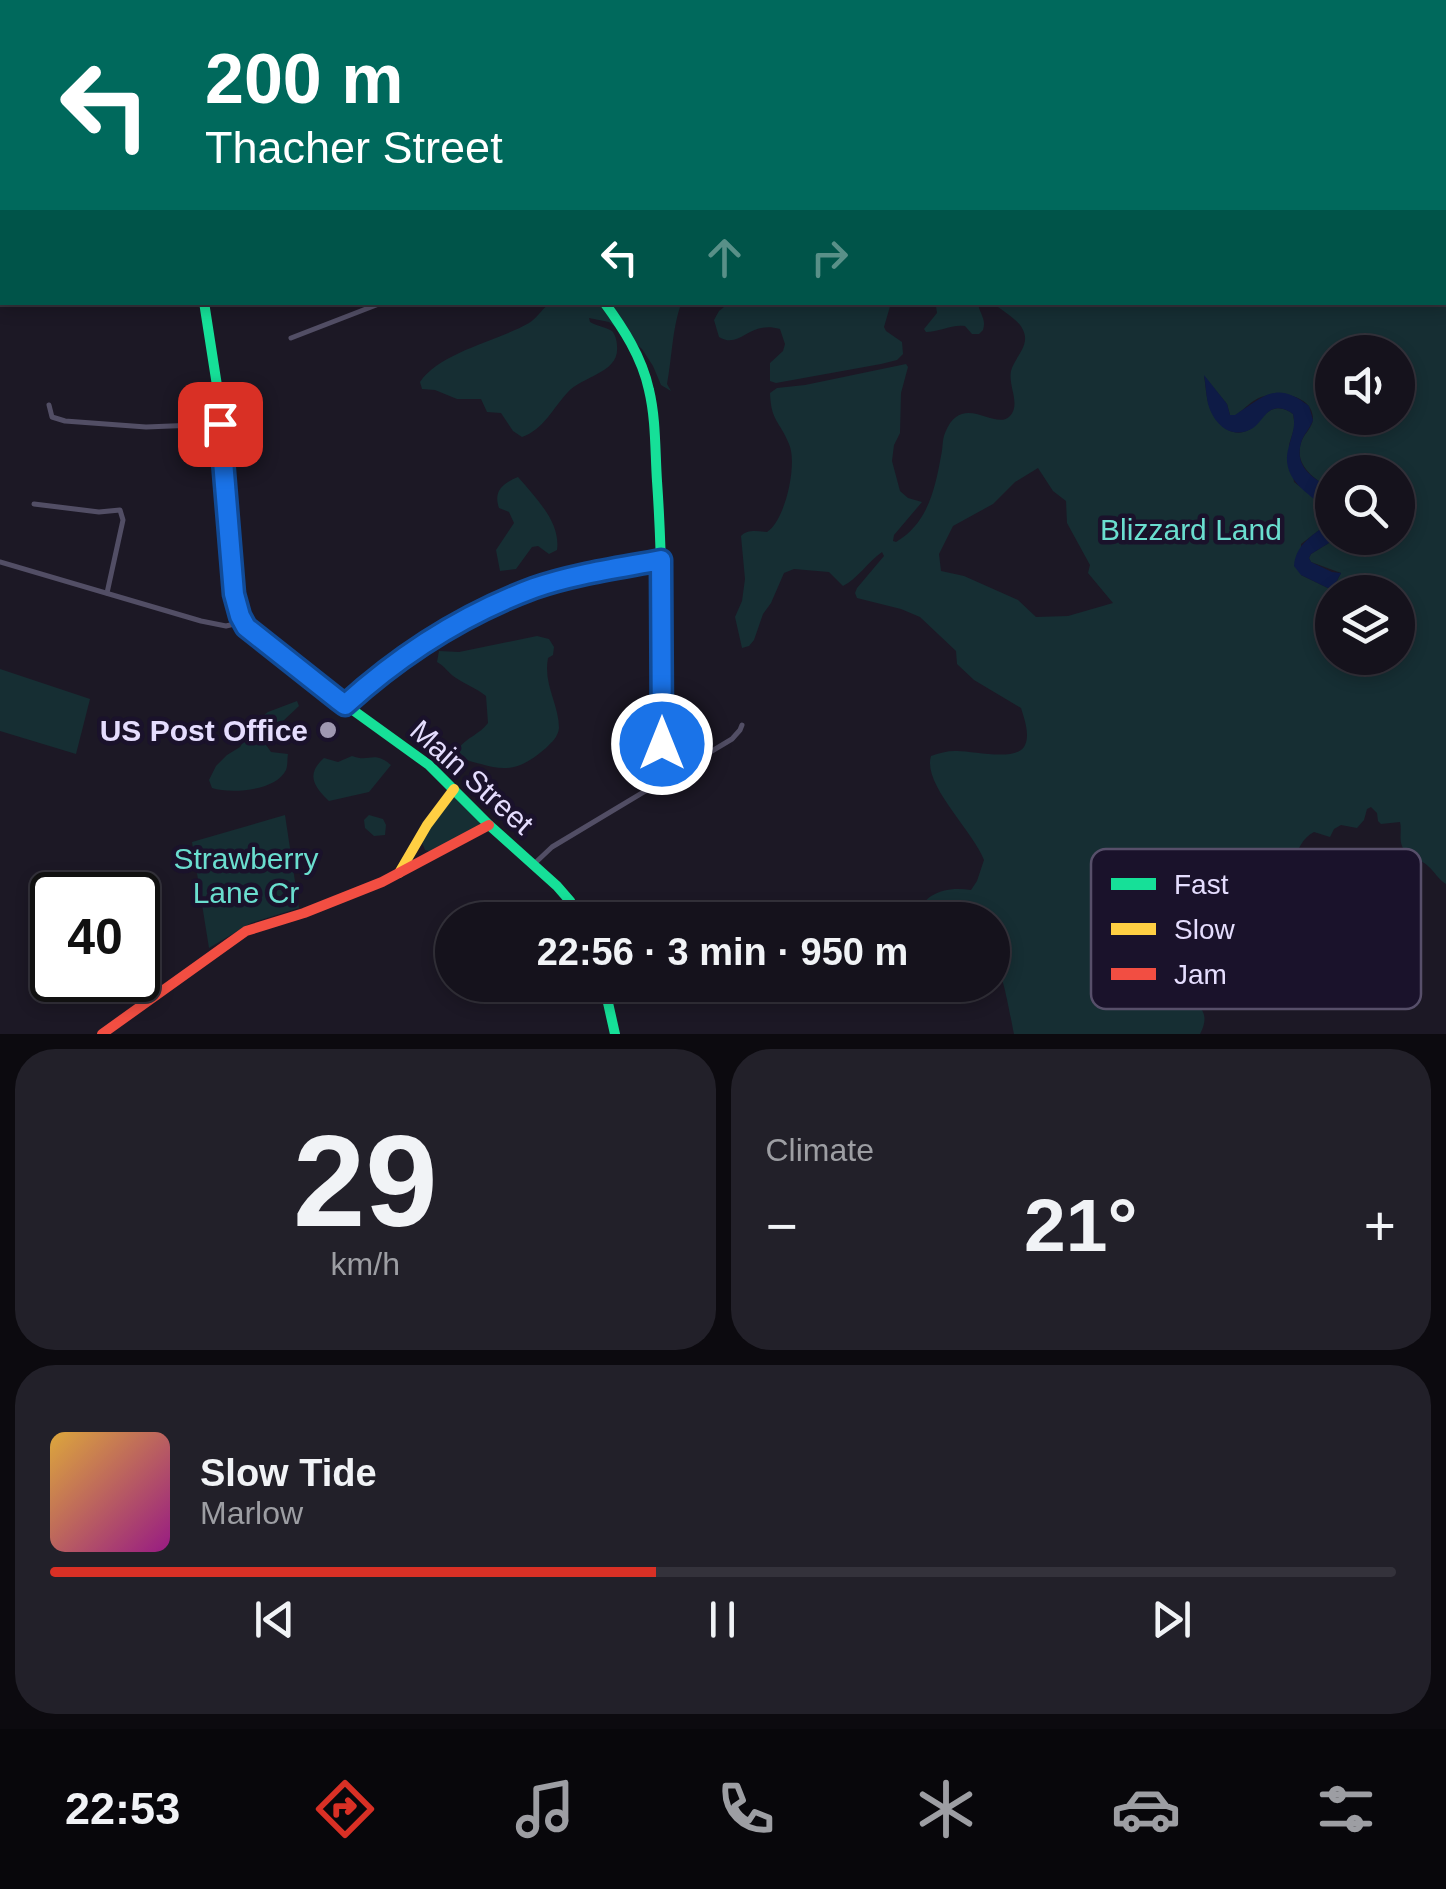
<!DOCTYPE html>
<meta charset="utf-8">
<style>
body{margin:0;font-family:Helvetica,sans-serif;background:#222029;color:#f1f3f6;height:100vh;display:flex;flex-direction:column;font-size:38px;white-space:nowrap}
*{box-sizing:border-box;margin:0}
p{font-size:32px;color:#9d9ea3}
.icon{flex:none;width:55px;height:55px;fill:none;stroke:currentColor;stroke-width:2;stroke-linecap:round;stroke-linejoin:round}
.map{position:relative;height:1034px;overflow:hidden}
.details{display:flex;flex-direction:column;gap:15px;padding:15px;background:#0c0a0f;flex:1}
.details>*{flex:none}
.guide{position:absolute;left:0px;top:0px;width:1448px;height:305px;box-shadow:0 5px 15px #0003,0 0 0 2px #34323b;background:#00695c;color:#fff;overflow:hidden}
.fabs{position:absolute;left:1315px;top:335px;display:grid;gap:20px}
.fabs a{display:grid;place-items:center;width:100px;height:100px;border-radius:50%;background:#15121c;box-shadow:0 5px 15px #0003,0 0 0 2px #34323b;font-size:50px}
.speed{position:absolute;left:30px;top:872px;display:flex;gap:20px;font-size:50px;font-weight:700;text-align:center}
.speed>*{display:grid;place-content:center;width:130px;height:130px;border-radius:50%;background:#15121c;box-shadow:0 5px 15px #0003,0 0 0 2px #34323b;line-height:1}
.speed .limit{border:5px solid #111;border-radius:15px;background:#fff;color:#111}
.pin{position:absolute;display:grid;place-items:center;width:85px;height:85px;color:#fff;margin:-42px;border-radius:20px;box-shadow:0 5px 15px #0006}
.me{position:absolute;width:110px;margin:-55px;rotate:0deg;stroke-linejoin:round;filter:drop-shadow(0 0 8px #0008)}
.turn{display:flex;align-items:center;gap:35px;height:210px;padding:0 40px;font-size:45px}
.turn .icon{width:130px;height:130px;stroke-width:2.5}
.turn b{display:block;font-size:70px;line-height:85px}
.lanes{display:flex;align-items:center;height:95px;padding:0 40px;background:#0003;justify-content:center;gap:50px;direction:ltr}
.lanes .off{opacity:.35}
.big{font-size:75px;font-weight:700;line-height:1.1}
.details .tile{flex:1;display:flex;flex-direction:column;justify-content:center;gap:15px;min-width:0;padding:0 35px;border-radius:40px;background:#222029}
.details .dial{align-items:center;gap:0}
.dial b{font-size:130px;line-height:1}
.song{display:flex;align-items:center;gap:30px}
.cover{width:120px;height:120px;border-radius:15px;background:linear-gradient(135deg,hsl(40 70% 55%),hsl(310 70% 35%))}
.played{height:10px;border-radius:5px;background:linear-gradient(90deg,#d93025 45%,#34323b 45%)}
.keys{display:flex;justify-content:space-around;direction:ltr}
.heat{display:flex;justify-content:space-between;align-items:center;font-size:55px;direction:ltr}
.details .tiles{flex:1;display:grid;gap:15px;grid-template-columns:1fr 1fr}
.tile:last-child{grid-column:span 2}
.trip{position:absolute;left:435px;top:902px;width:575px;height:100px;border-radius:50px;background:#15121c;box-shadow:0 5px 15px #0003,0 0 0 2px #34323b;font-weight:700;line-height:100px;text-align:center}
.tab-bar{display:flex;height:160px;justify-content:space-around;align-items:center;background:#08070b;color:#9d9ea3}
.tab-bar .icon{width:70px;height:70px}
.tab-bar .active{color:#d93025}
.tab-bar b{font-size:45px;color:#f1f3f6}
.map>svg:first-child{display:block}
.green{fill:#162e33;fill-rule:evenodd}
.water{fill:#0e1b46}
.lines{fill:none;stroke-linecap:round;stroke-linejoin:round}
.street{stroke:#524e65;stroke-width:5}
.fast{stroke:#16e098;stroke-width:10}
.slow{stroke:#ffcf43;stroke-width:10}
.jam{stroke:#f24e42;stroke-width:10}
.route-casing{stroke:#114b97;stroke-width:25}
.route{stroke:#1a73e8;stroke-width:18}
.poi-dot{fill:#9f98b2;stroke:#1a122b;stroke-width:4}
.labels{text-anchor:middle;dominant-baseline:central;stroke-width:9;stroke-linejoin:round;paint-order:stroke}
.park-label{font-size:30px;fill:#6adecf;stroke:#1a122b}
.poi-label{font-size:30px;font-weight:bold;fill:#e5ddfe;stroke:#1a122b;text-anchor:end}
.street-label{font-size:30px;fill:#e5ddfe;stroke:#1a122b}
.key{fill:#1a122b;stroke:#574f6a;stroke-width:2.5}
.key-label{font-size:28px;fill:#e5ddfe}
</style>
<div class="map">
<svg width="1446" height="1034" viewBox="0 0 1446 1034">
<rect width="100%" height="100%" fill="#1c1825"/>
<g class="green">
<polygon points="577,0 1214,0 1216,2 576,2"/>
<path d="M1263,0H1446V884C1438,879 1435,872 1428,866C1420,858 1406,857 1402,846C1399,839 1402,829 1400,822L1381,824L1378,821L1377,813L1371,807L1367,809L1364,820L1357,828L1341,825L1334,829L1330,837L1314,832C1290,845 1301,872 1272,881L1267,878C1236,906 1234,915 1191,925C1192,934 1193,941 1191,950C1190,961 1184,972 1186,983C1188,1006 1215,1005 1200,1034H1014C1012,1025 1004,979 1000,975C998,973 995,973 993,971L992,920H916C922,893 945,886 971,890L977,881L984,860C973,831 922,784 931,756C939,753 947,751 955,751C970,750 1014,762 1024,747C1031,736 1024,718 1021,708L974,680L957,664L956,651L920,617L901,609L857,598L855,593L857,588L884,556L882,552C868,562 857,579 843,586L829,572L794,569L784,573L771,603L763,614L754,640L749,646L742,648L735,617L742,601L745,579L741,536C747,529 758,531 767,532C785,521 798,464 789,444C780,421 771,422 770,393L777,388L805,385L906,364L908,367L901,393L900,433L894,445L892,461L900,491L908,498L922,502L894,535L893,541L896,542C928,523 935,489 941,456C943,449 942,440 945,433C962,390 995,432 1010,416C1021,404 1008,386 1011,371C1015,356 1032,345 1022,328C1017,319 1001,310 993,303L1445,302V2H1264ZM1332,352H1398V418H1332ZM1204,376L1227,404L1230,415L1235,416C1243,410 1252,400 1261,397C1278,390 1313,395 1313,419C1312,428 1305,433 1302,440C1292,465 1315,479 1332,490V472H1398V538H1337L1311,554L1309,558L1311,562L1341,573L1332,590L1301,575V544L1331,521L1330,510L1294,482L1289,445L1295,425L1293,414C1287,409 1279,406 1271,410C1261,415 1257,427 1246,431C1231,438 1215,422 1210,408C1206,398 1206,386 1204,376ZM1038,468L1053,491L1066,501L1067,523L1090,565L1088,573L1113,603L1068,616L1036,617L1018,600L964,576L941,571L939,554L953,526L993,504L1015,482ZM1332,592H1398V658H1332Z"/>
<path d="M780,302L891,303L884,327L886,331L902,342L903,354L897,360L881,364L776,383L770,381V363L783,351L785,344L780,329C748,320 741,350 719,337L714,320L719,311L729,303H758L765,307Z"/>
<path d="M552,303H684L681,304C672,329 672,358 667,384L671,391L661,385L653,366L642,349L609,322L589,318L590,322C596,326 606,327 612,331C615,334 617,341 617,346C620,373 582,376 568,392C553,408 543,430 522,437L513,431L501,413L487,412L481,399H457L435,390L422,389L420,382C440,352 498,341 529,323C538,318 542,307 552,303Z"/>
<path d="M929,303H978C979,313 987,319 983,330L979,334H972L965,326C952,324 939,332 926,332L924,329L937,313L936,306Z"/>
<path d="M518,477C535,497 561,522 557,550L549,554L538,546L532,547L516,569L500,571L496,550L514,523L509,512L499,508C493,491 503,483 518,477Z"/>
<path d="M537,636L549,639L554,647L553,655L548,658C543,685 559,704 559,728C558,737 552,742 546,748C524,767 509,773 481,764C472,762 467,761 460,755L459,748C466,738 480,734 488,723L486,696C476,688 467,685 456,678C448,673 445,666 437,662L439,651L459,652Z"/>
<polygon points="0,669 90,699 76,754 0,731"/>
<path d="M297,701L299,706L283,721L266,745L271,752L288,754C287,759 288,765 286,770C276,791 231,794 212,788L209,780L216,766L227,755L240,747L256,721L268,712Z"/>
<path d="M352,756C370,763 373,750 391,765L369,792L329,801C313,786 306,774 324,758L338,762Z"/>
<polygon points="452,797 456,797 479,820 480,827 432,852 425,850 421,840 424,835"/>
<polygon points="285,815 299,908 251,923 209,948 192,842"/>
<polygon points="369,815 383,819 386,825 385,835 374,836 365,828 364,820"/>
<path d="M874,985H942C922,995 894,1012 873,998Z"/>
</g>
<path class="water" d="M1204,375L1227,404L1230,415H1235C1265,396 1276,380 1309,406L1313,420C1310,429 1303,435 1301,443C1294,469 1315,478 1332,490V538H1337L1311,554L1309,558L1311,562L1332,572L1341,573L1332,590L1301,575L1294,566C1296,543 1314,535 1331,521L1329,510C1307,493 1279,478 1289,446C1292,434 1296,426 1293,414C1287,409 1279,406 1271,410C1264,414 1260,423 1253,428C1234,440 1216,427 1209,407C1206,398 1206,385 1204,375Z"/>
<g class="lines">
<g class="street">
<polyline points="370,2 378,0"/>
<polyline points="494,2 494,0"/>
<polyline points="0,251 2,253"/>
<polyline points="0,265 2,263"/>
<polyline points="291,338 384,302"/>
<polyline points="49,405 52,417 65,421 146,427 221,424"/>
<polyline points="34,504 99,512 120,510 123,520 107,593"/>
<polyline points="0,562 201,621 226,626 243,622"/>
<polyline points="534,864 552,847 732,739 740,730 742,725"/>
</g>
<g class="fast">
<polyline points="204,302 218,392 234,594 240,615 251,631 332,695 429,765 489,825 557,886 570,901 579,920"/>
<path d="M604,302C623,328 642,357 649,390C656,419 655,451 657,481C664,581 662,681 662,780"/>
<path d="M345,705C404,653 472,607 548,583C585,572 623,567 661,560"/>
<polyline points="604,985 615,1034"/>
</g>
<g class="slow">
<polyline points="135,0 136,2"/>
<polyline points="399,873 427,825 454,789"/>
</g>
<polyline class="jam" points="102,1034 246,931 304,913 382,882 489,825"/>
</g>
<g class="lines">
<defs>
<path id="route" d="M220,424L234,594L240,616L246,627L337,699L345,705C400,655 464,614 534,588C574,574 619,568 661,560L662,744"/>
</defs>
<use href="#route" class="route-casing"/>
<use href="#route" class="route"/>
</g>
<circle class="poi-dot" cx="328" cy="730" r="10"/>
<g class="labels">
<g class="park-label">
<text x="1191" y="529">Blizzard Land</text>
<text x="246" y="858">Strawberry<tspan x="246" dy="34">Lane Cr</tspan></text>
</g>
<g class="poi-label">
<text x="308" y="730">US Post Office</text>
</g>
<g class="street-label">
<text transform="translate(472 777) rotate(42)">Main Street</text>
</g>
</g>
<rect x="1091" y="849" width="330" height="160" rx="15" class="key"/>
<rect x="1111" y="878" width="45" height="12" fill="#16e098"/>
<rect x="1111" y="923" width="45" height="12" fill="#ffcf43"/>
<rect x="1111" y="968" width="45" height="12" fill="#f24e42"/>
<g class="key-label">
<text x="1174" y="894">Fast</text>
<text x="1174" y="939">Slow</text>
<text x="1174" y="984">Jam</text>
</g>
</svg>
<div class="fabs">
<a><svg class="icon" aria-label="sound" viewBox="0 0 24 24"><path d="M4 9h4l5-4v14l-5-4H4zM17 9q2 3 0 6"/></svg></a>
<a><svg class="icon" aria-label="search" viewBox="0 0 24 24"><circle cx="10" cy="10" r="6"/><path d="M15 15l6 6"/></svg></a>
<a><svg class="icon" aria-label="layers" viewBox="0 0 24 24"><path d="M12 4l9 5-9 5-9-5zM3 14l9 5 9-5"/></svg></a>
</div>
<div class="speed"><div class="limit">40</div></div>
<div class="pin" style="left:220px;top:424px;background:#d93025"><svg class="icon" aria-label="arrive" viewBox="0 0 24 24"><path d="M6 21V4h12l-3 4 3 4H6"/></svg></div>
<svg class="me" style="left:662px;top:744px" viewBox="-20 -20 40 40"><circle r="17" fill="#1a73e8" stroke="#fff" stroke-width="3"/><path d="M0-11L8 9 0 5-8 9z" fill="#fff"/></svg>
<div class="trip">22:56 · 3 min · 950 m</div>
<div class="guide">
<div class="turn"><svg class="icon" aria-label="left" viewBox="0 0 24 24"><path d="M17 20v-9H6M10 6l-5 5 5 5"/></svg><div><b>200 m</b>Thacher Street</div></div>
<div class="lanes"><svg class="icon" aria-label="left" viewBox="0 0 24 24"><path d="M17 20v-9H6M10 6l-5 5 5 5"/></svg><svg class="icon off" aria-label="ahead" viewBox="0 0 24 24"><path d="M12 20V5M6 11l6-6 6 6"/></svg><svg class="icon off" aria-label="right" viewBox="0 0 24 24"><path d="M7 20v-9h11M14 6l5 5-5 5"/></svg></div>
</div>
</div>
<section class="details">
<div class="tiles">
<div class="tile dial"><b>29</b><p>km/h</p></div>
<div class="tile"><p>Climate</p>
<div class="heat"><a>−</a><b class="big">21°</b><a>+</a></div>
</div>
<div class="tile">
<div class="song"><i class="cover"></i><div><b>Slow Tide</b><p>Marlow</p></div></div>
<div class="played"></div>
<div class="keys"><svg class="icon" aria-label="previous" viewBox="0 0 24 24"><path d="M18 5L8 12l10 7zM5 5v14"/></svg><svg class="icon" aria-label="pause" viewBox="0 0 24 24"><path d="M8 5v14M16 5v14"/></svg><svg class="icon" aria-label="next" viewBox="0 0 24 24"><path d="M6 5l10 7-10 7zM19 5v14"/></svg></div>
</div>
</div>
</section>
<nav class="tab-bar">
<b>22:53</b>
<svg class="icon active" aria-label="directions" viewBox="0 0 24 24"><path d="M12 3l9 9-9 9-9-9zM9 14v-3h6M13 9l2 2-2 2"/></svg>
<svg class="icon" aria-label="music" viewBox="0 0 24 24"><path d="M9 18V5l10-2v13"/><circle cx="6" cy="18" r="3"/><circle cx="16" cy="16" r="3"/></svg>
<svg class="icon" aria-label="phone" viewBox="0 0 24 24"><path d="M5 4h4l2 5-3 2q2 4 5 5l2-3 5 2v4C11 20 4 13 5 4z"/></svg>
<svg class="icon" aria-label="climate" viewBox="0 0 24 24"><path d="M12 3v18M4 7l16 10M4 17L20 7"/></svg>
<svg class="icon" aria-label="car" viewBox="0 0 24 24"><path d="M5 17H2v-5l4-1 3-4h7l3 4 3 1v5h-3M9 17h6M6 11h13"/><circle cx="7" cy="17" r="2"/><circle cx="17" cy="17" r="2"/></svg>
<svg class="icon" aria-label="filters" viewBox="0 0 24 24"><path d="M4 7h16M4 17h16"/><circle cx="9" cy="7" r="2"/><circle cx="15" cy="17" r="2"/></svg>
</nav>
